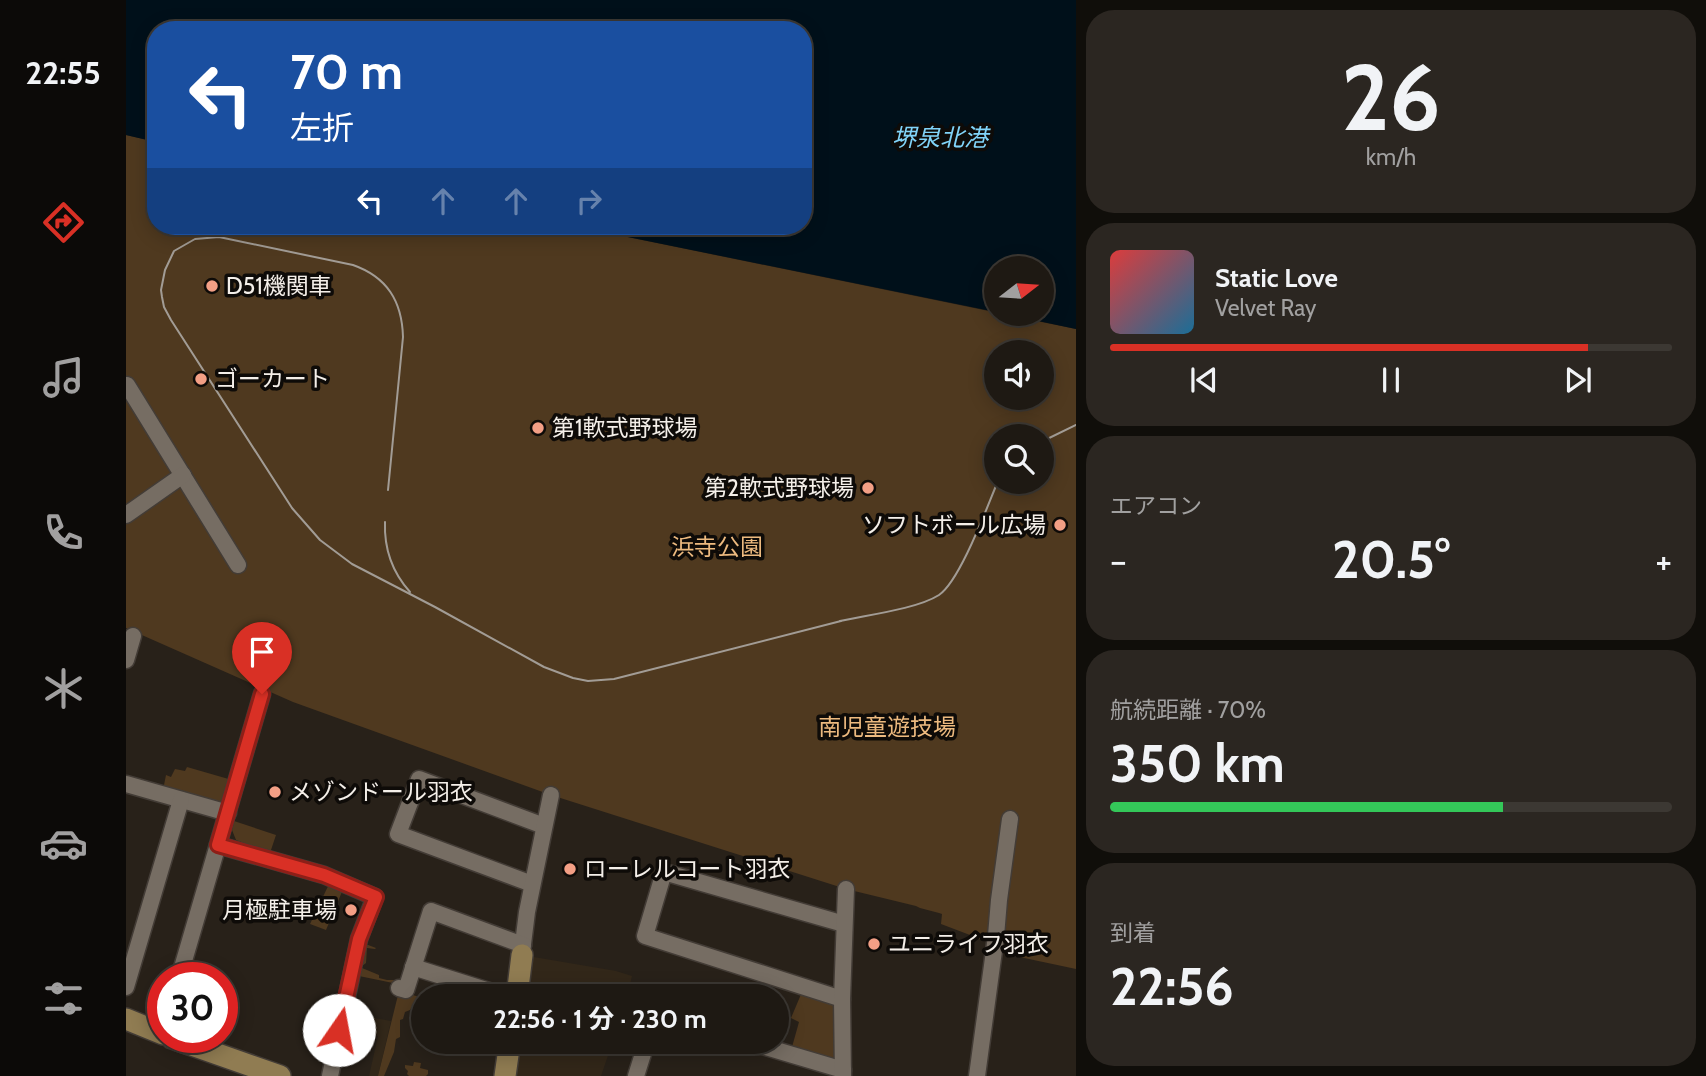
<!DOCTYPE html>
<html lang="ja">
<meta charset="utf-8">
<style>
body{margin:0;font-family:Cabin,"Noto Sans JP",sans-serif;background:#2b2621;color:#f1f3f6;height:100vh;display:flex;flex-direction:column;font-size:26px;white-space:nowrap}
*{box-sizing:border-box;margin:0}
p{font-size:23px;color:#a1a0a0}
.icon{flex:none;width:38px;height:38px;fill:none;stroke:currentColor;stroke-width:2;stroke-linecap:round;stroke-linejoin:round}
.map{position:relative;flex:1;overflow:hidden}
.details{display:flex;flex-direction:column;gap:10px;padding:10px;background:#100e0a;width:630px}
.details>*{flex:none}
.top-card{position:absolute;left:21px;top:21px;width:665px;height:214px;border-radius:28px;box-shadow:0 4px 18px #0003,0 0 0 2px #3c3833;background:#1a4fa0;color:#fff;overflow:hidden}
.needle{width:46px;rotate:73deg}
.controls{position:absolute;left:858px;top:256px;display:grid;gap:14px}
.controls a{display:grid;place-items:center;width:70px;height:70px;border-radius:50%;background:#1e1913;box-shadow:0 4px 18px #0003,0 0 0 2px #3c3833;font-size:35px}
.speed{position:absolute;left:21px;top:962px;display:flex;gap:14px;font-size:35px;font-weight:700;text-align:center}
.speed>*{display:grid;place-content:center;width:91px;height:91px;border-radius:50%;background:#1e1913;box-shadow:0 4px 18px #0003,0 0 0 2px #3c3833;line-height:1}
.speed .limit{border:10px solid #d22;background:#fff;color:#111}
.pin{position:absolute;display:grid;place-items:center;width:60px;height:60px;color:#fff;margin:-72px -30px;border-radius:50% 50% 50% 0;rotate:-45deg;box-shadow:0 0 7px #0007}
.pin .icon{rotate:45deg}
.me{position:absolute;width:77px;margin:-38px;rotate:12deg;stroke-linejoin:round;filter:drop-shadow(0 0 5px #0008)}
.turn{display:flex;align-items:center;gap:24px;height:147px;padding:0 28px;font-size:32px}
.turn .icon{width:91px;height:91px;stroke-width:2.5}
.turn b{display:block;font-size:49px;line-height:60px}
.lanes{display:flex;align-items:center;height:66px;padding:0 28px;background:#0003;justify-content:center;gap:35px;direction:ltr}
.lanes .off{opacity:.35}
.big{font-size:52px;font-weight:700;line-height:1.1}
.details .card{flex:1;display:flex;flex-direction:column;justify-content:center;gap:10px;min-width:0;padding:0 24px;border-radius:28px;background:#2b2621}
.details .dial{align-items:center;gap:0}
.dial b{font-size:91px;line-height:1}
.song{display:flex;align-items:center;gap:21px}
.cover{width:84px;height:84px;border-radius:10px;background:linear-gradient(135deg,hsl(0 70% 55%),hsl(200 70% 35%))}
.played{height:7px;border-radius:4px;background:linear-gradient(90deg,#d93025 85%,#3c3833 85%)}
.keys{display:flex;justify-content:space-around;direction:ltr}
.heat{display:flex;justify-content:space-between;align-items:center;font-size:38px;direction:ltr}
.charge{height:10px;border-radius:5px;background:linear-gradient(90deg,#34c759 70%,#3c3833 0)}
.trip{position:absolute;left:285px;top:984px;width:378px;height:70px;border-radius:35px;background:#1e1913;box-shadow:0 4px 18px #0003,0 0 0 2px #3c3833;font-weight:700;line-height:70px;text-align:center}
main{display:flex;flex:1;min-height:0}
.tabs{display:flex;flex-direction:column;width:126px;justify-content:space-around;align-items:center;background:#0c0a08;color:#a1a0a0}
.tabs .icon{width:49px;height:49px}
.tabs .active{color:#d93025}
.tabs b{font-size:32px;color:#f1f3f6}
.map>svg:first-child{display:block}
.built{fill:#322719}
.green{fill:#4f391f;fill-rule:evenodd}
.water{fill:#00101a}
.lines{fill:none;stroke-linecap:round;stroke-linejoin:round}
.street-casing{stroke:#433c36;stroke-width:19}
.secondary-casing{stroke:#433c36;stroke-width:24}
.street{stroke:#766d63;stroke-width:16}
.secondary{stroke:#907c52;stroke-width:21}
.tram{stroke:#a29c95;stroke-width:2}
.route-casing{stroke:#8d1f18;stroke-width:18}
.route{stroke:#d93025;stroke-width:12}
.poi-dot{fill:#f39f85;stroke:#0e0b08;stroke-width:2.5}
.labels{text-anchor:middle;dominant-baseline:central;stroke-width:7;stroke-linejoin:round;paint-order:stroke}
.poi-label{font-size:23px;fill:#f4efe9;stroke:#0e0b08;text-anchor:start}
.park-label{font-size:23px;fill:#edba7f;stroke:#0e0b08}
.water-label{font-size:24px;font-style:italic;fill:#81d4f9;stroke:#0e0b08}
</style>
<main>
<nav class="tabs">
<b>22:55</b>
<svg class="icon active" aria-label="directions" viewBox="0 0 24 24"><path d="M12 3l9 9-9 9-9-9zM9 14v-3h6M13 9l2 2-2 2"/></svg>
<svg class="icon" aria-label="music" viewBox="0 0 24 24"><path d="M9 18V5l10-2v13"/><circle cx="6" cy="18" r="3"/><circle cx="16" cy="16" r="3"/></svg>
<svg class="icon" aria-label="phone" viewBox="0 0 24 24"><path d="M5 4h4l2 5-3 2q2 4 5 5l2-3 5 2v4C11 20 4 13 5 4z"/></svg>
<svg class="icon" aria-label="climate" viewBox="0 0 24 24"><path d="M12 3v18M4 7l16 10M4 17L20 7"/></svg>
<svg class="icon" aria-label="car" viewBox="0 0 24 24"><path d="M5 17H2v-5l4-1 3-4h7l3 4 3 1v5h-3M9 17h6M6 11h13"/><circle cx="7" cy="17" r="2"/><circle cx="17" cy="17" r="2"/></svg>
<svg class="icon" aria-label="filters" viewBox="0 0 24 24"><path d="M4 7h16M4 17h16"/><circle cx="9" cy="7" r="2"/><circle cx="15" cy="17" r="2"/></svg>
</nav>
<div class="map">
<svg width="950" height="1076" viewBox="0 0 950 1076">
<rect width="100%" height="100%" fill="#282119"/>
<g class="built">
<polygon points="396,955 490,971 506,976 501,996 392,996"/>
<polygon points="221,1013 265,1021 252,1076 243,1076 252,1036 219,1028"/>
<polygon points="387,1041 487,1041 475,1076 383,1076"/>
</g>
<g class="green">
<path d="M0,135L30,142V226H448L950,329V969L875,953L865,943L815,924L816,914L813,913L794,908L790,906L720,889L425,795L167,702L0,628ZM870,352H915V397H870ZM870,436H915V481H870Z"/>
<polygon points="61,767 106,780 99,803 92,804 37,790 40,775 45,777 49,769 59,771"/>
<polygon points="108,821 150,835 144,853 110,840 106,830"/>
<polygon points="204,882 218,887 200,930 184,924"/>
<polygon points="237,943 250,948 249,949 241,948 240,963 236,966 236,968 253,975 253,978 261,980 268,980 267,983 233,976"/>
<polygon points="273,991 297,998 297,1004 288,1004 284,1010 279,1012 277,1019 274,1020 274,1037 270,1039 268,1052 258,1076 252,1076"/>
<polygon points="676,992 708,1002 710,1057 704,1060 666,1047 673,1022 665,1018"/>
<polygon points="288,1062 295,1063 294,1068 302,1070 302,1074 300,1076 283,1076 281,1074 282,1071 279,1068 279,1065 287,1066"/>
</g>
<polygon class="water" points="0,0 950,0 950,329 874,313 915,313 915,268 870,268 870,312 448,226 677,226 677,30 30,30 30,142 0,135"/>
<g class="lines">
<defs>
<g id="street">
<polyline points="1,385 112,565"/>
<polyline points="0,515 57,475"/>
<polyline points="0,660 7,636"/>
<polyline points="0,784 102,813"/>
<polyline points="92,845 198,875 249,897 233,939 204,1076"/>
<polyline points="406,884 272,834 293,779 418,826"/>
<polyline points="396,952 401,912 425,795"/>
<polyline points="287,967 379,996"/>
<polyline points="53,978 136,694"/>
<polyline points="0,987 55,800"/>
<polyline points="273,988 280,990 305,911 397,945"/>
<polyline points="716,999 519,936 538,872 718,924"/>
<polyline points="620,1041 717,1070"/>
<polyline points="510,1076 521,1041"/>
<polyline points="717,1076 716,999 720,889"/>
<polyline points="851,1076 870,936 873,900 884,819"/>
</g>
<g id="secondary">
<polyline points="391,996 396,955"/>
<polyline points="0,1019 37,1034"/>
<polyline points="46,1038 154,1076"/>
<polyline points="379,1076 384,1041"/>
</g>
</defs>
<use href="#street" class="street-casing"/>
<use href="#secondary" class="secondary-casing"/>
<use href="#street" class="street"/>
<use href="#secondary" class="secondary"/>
<g class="tram">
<polyline points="915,442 950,425"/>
<path d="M262,490L277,337C276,301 261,277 227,265L93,237L69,239L48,251L39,270L35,290L36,297L38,307L45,320L166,508L194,540L226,564L309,607L418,667L447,678L462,681L488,679L715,621"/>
<path d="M259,522C258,549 266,572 284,592"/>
<path d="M714,621C741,615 791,609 813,595C834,581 861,507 872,481"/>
</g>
</g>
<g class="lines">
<defs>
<polyline id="route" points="136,694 92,845 198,875 250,897 233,939 213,1030"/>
</defs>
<use href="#route" class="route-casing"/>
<use href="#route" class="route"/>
</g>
<g class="poi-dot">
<circle cx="86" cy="286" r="7"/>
<circle cx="75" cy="379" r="7"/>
<circle cx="412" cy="428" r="7"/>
<circle cx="742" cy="488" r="7"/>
<circle cx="934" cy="525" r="7"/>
<circle cx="149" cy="792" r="7"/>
<circle cx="444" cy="869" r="7"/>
<circle cx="225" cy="910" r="7"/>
<circle cx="748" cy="944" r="7"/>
</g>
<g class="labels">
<g class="poi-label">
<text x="100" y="286">D51機関車</text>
<text x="89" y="379">ゴーカート</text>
<text x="426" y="428">第1軟式野球場</text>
<text x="728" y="488" text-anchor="end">第2軟式野球場</text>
<text x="920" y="525" text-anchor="end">ソフトボール広場</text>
<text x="163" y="792">メゾンドール羽衣</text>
<text x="458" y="869">ローレルコート羽衣</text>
<text x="211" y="910" text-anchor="end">月極駐車場</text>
<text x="762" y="944">ユニライフ羽衣</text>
</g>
<g class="park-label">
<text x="591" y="547">浜寺公園</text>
<text x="761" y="727">南児童遊技場</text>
</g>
<g class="water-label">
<text x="814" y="137">堺泉北港</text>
</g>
</g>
</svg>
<div class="controls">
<a><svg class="needle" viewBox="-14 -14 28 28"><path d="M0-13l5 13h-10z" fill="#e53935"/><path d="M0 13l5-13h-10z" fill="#a1a0a0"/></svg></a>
<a><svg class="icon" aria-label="sound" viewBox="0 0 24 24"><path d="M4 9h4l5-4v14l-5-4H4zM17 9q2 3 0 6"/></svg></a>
<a><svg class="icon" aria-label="search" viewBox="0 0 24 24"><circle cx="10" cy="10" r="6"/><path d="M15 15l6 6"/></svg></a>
</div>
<div class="speed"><div class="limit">30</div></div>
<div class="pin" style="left:136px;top:694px;background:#d93025"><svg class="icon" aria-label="arrive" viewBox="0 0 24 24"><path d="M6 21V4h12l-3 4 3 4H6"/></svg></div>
<svg class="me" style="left:213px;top:1030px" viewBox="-20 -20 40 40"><circle r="19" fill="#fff"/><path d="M0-13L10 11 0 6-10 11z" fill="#d93025"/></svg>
<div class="trip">22:56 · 1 分 · 230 m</div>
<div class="top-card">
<div class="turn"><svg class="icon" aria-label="left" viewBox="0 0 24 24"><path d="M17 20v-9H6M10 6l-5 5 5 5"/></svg><div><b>70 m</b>左折</div></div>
<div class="lanes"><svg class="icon" aria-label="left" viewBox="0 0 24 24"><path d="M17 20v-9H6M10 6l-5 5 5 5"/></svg><svg class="icon off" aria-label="ahead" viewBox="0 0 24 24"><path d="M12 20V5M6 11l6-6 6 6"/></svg><svg class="icon off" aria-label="ahead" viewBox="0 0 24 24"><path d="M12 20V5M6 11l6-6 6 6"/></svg><svg class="icon off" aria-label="right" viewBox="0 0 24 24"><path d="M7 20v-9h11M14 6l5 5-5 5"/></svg></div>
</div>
</div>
<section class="details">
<div class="card dial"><b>26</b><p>km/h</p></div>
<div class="card">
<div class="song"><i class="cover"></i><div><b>Static Love</b><p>Velvet Ray</p></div></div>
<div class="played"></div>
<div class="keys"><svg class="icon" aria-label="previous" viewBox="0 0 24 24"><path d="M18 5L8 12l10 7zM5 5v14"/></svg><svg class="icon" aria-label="pause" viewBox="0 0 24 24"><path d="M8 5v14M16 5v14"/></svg><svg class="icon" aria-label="next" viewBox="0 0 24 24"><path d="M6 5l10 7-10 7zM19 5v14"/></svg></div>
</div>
<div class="card"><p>エアコン</p>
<div class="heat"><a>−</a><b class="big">20.5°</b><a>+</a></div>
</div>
<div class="card"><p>航続距離 · 70%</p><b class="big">350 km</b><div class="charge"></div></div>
<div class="card"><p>到着</p><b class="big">22:56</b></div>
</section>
</main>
